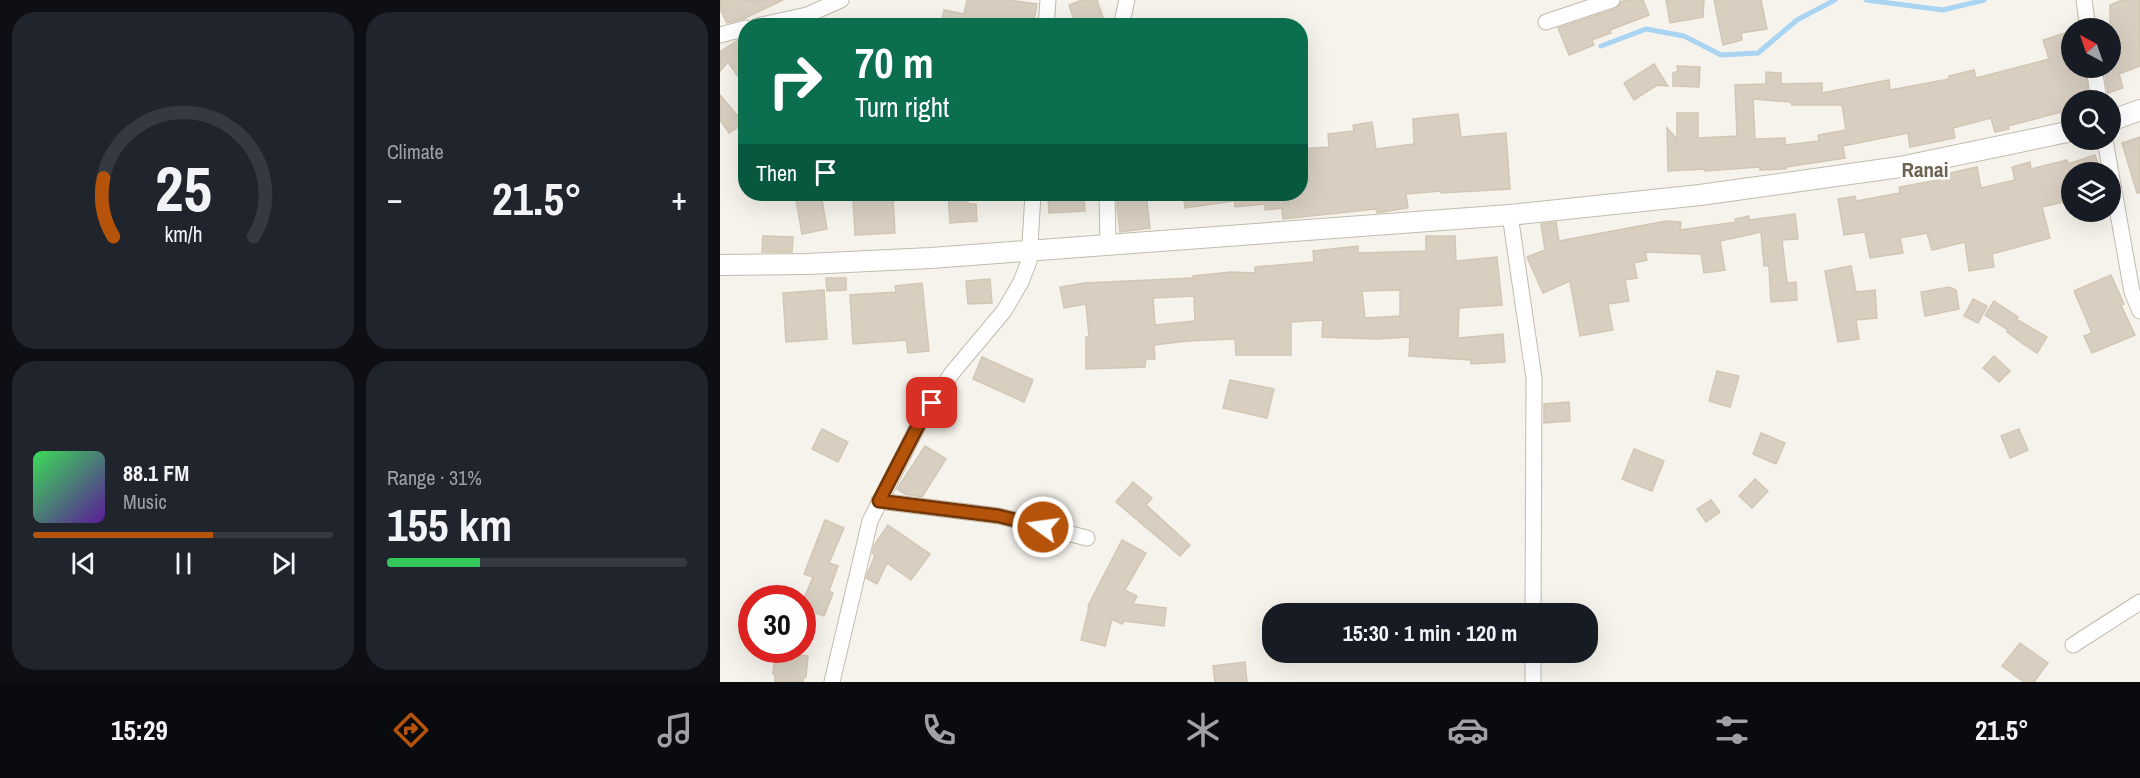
<!DOCTYPE html>
<meta charset="utf-8">
<style>
body{margin:0;font-family:"Archivo Narrow",sans-serif;background:#20242c;color:#f1f3f6;height:100vh;display:flex;flex-direction:column;font-size:22px;white-space:nowrap}
*{box-sizing:border-box;margin:0}
p{font-size:20px;color:#9ea1a6}
.icon{flex:none;width:33px;height:33px;fill:none;stroke:currentColor;stroke-width:2;stroke-linecap:round;stroke-linejoin:round}
.map{position:relative;flex:1;overflow:hidden}
.drawer{display:flex;flex-direction:column;gap:12px;padding:12px;background:#0d0f14;width:720px}
.drawer>*{flex:none}
.banner{position:absolute;left:18px;top:18px;width:570px;height:183px;border-radius:24px;box-shadow:0 6px 24px #0002;background:#0b6e4f;color:#fff;overflow:hidden}
.needle{width:39px;rotate:320deg}
.buttons{position:absolute;left:1341px;top:18px;display:grid;gap:12px}
.buttons a{display:grid;place-items:center;width:60px;height:60px;border-radius:50%;background:#171b24;box-shadow:0 6px 24px #0002;font-size:30px}
.speed{position:absolute;left:18px;top:585px;display:flex;gap:12px;font-size:30px;font-weight:700;text-align:center}
.speed>*{display:grid;place-content:center;width:78px;height:78px;border-radius:50%;background:#171b24;box-shadow:0 6px 24px #0002;line-height:1}
.speed .limit{border:9px solid #d22;background:#fff;color:#111}
.pin{position:absolute;display:grid;place-items:center;width:51px;height:51px;color:#fff;margin:-26px;border-radius:12px;box-shadow:0 3px 9px #0006}
.me{position:absolute;width:66px;margin:-33px;rotate:284deg;stroke-linejoin:round;filter:drop-shadow(0 0 4px #0008)}
.turn{display:flex;align-items:center;gap:21px;height:126px;padding:0 18px;font-size:27px}
.turn .icon{width:78px;height:78px;stroke-width:2.5}
.turn b{display:block;font-size:42px;line-height:51px}
.then{display:flex;align-items:center;height:57px;padding:0 18px;background:#0003;gap:12px;font-size:22px}
.big{font-size:45px;font-weight:700;line-height:1.1}
.drawer .card{flex:1;display:flex;flex-direction:column;justify-content:center;gap:9px;min-width:0;padding:0 21px;border-radius:24px;background:#20242c}
.drawer .dial{align-items:center;gap:0}
.dial svg{height:156px;overflow:visible;fill:none;stroke:#363941;stroke-width:7;stroke-linecap:round;text-anchor:middle}
.dial text{fill:#f1f3f6;stroke:none}
.song{display:flex;align-items:center;gap:18px}
.cover{width:72px;height:72px;border-radius:9px;background:linear-gradient(135deg,hsl(130 70% 55%),hsl(270 70% 35%))}
.played{height:6px;border-radius:3px;background:linear-gradient(90deg,#b45309 60%,#363941 60%)}
.keys{display:flex;justify-content:space-around;direction:ltr}
.heat{display:flex;justify-content:space-between;align-items:center;font-size:33px;direction:ltr}
.charge{height:9px;border-radius:4px;background:linear-gradient(90deg,#34c759 31%,#363941 0)}
.drawer .tiles{flex:1;display:grid;gap:12px;grid-template-columns:repeat(2,1fr)}
.trip{position:absolute;left:542px;top:603px;width:336px;height:60px;border-radius:24px;background:#171b24;box-shadow:0 6px 24px #0002;font-weight:700;line-height:60px;text-align:center}
.dock{display:flex;height:96px;justify-content:space-around;align-items:center;background:#090b0e;color:#9ea1a6}
.dock .icon{width:42px;height:42px}
.dock .on{color:#b45309}
.dock b{font-size:27px;color:#f1f3f6}
main{display:flex;flex:1;min-height:0}
.map>svg:first-child{display:block}
.lines{fill:none;stroke-linecap:round;stroke-linejoin:round}
.stream{stroke:#a9d4f2;stroke-width:5}
.building{fill:#d8cfc1;stroke:#d3c7b4;stroke-width:1.5;fill-rule:evenodd}
.minor-casing{stroke:#c2bbae;stroke-width:17}
.tertiary-casing{stroke:#c2bbae;stroke-width:22}
.minor{stroke:#fff;stroke-width:15}
.tertiary{stroke:#fff;stroke-width:20}
.route-casing{stroke:#753606;stroke-width:15}
.route{stroke:#b45309;stroke-width:10}
.labels{text-anchor:middle;dominant-baseline:central;stroke-width:5;stroke-linejoin:round;paint-order:stroke}
.district-label{font-size:21px;font-weight:bold;fill:#6e6250;stroke:#fff}
</style>
<main>
<section class="drawer">
<div class="tiles">
<div class="card dial"><svg viewBox="0 0 100 80">
<path d="M14 69A42 42 0 1 1 86 69"/>
<path d="M14 69A42 42 0 0 1 9 39" stroke="#b45309"/>
<text x="50" y="56" font-size="32" font-weight="700">25</text>
<text x="50" y="72" font-size="11">km/h</text>
</svg></div>
<div class="card"><p>Climate</p>
<div class="heat"><a>−</a><b class="big">21.5°</b><a>+</a></div>
</div>
<div class="card">
<div class="song"><i class="cover"></i><div><b>88.1 FM</b><p>Music</p></div></div>
<div class="played"></div>
<div class="keys"><svg class="icon" aria-label="previous" viewBox="0 0 24 24"><path d="M18 5L8 12l10 7zM5 5v14"/></svg><svg class="icon" aria-label="pause" viewBox="0 0 24 24"><path d="M8 5v14M16 5v14"/></svg><svg class="icon" aria-label="next" viewBox="0 0 24 24"><path d="M6 5l10 7-10 7zM19 5v14"/></svg></div>
</div>
<div class="card"><p>Range · 31%</p><b class="big">155 km</b><div class="charge"></div></div>
</div>
</section>
<div class="map">
<svg width="1420" height="682" viewBox="0 0 1420 682">
<rect width="100%" height="100%" fill="#f6f3ec"/>
<g class="lines">
<g class="stream">
<polyline points="1146,0 1223,10 1264,0"/>
<polyline points="881,46 926,29 964,36 1001,55 1038,53 1077,20 1115,0"/>
</g>
</g>
<g class="building">
<polygon points="0,0 63,0 23,19 7,23 0,9"/>
<polygon points="247,0 290,0 317,4 313,26 221,26 224,10 244,14"/>
<polygon points="362,0 377,0 386,26 356,26 349,5"/>
<polygon points="906,0 923,0 929,15 890,30 891,33 872,40 874,45 849,55 838,28 895,9 901,2"/>
<polygon points="946,0 984,0 983,17 950,23"/>
<polygon points="994,0 1041,0 1047,29 1021,33 1022,40 1003,45"/>
<polygon points="1402,0 1420,0 1420,66 1399,74 1403,88 1388,93 1384,68 1390,68 1390,5"/>
<path d="M1349,32L1352,39V68H1365L1369,100H1352V119L1343,121L1341,112L1288,126L1289,129L1275,132L1271,118L1233,128L1235,138L1190,147L1188,133L1123,146L1125,158L1066,167V169L1040,170V167L985,171V169L948,171L947,128L957,139V113H978V138L1017,136L1015,85L1046,84V72L1061,73V84L1102,83V93L1169,80L1170,90L1229,79V76L1254,70L1256,78L1329,59L1323,40ZM1033,99L1071,102L1072,105H1122L1126,130L1098,135L1099,141L1065,145V138L1035,139Z"/>
<polygon points="26,38 26,88 8,62 0,71 0,52 18,40"/>
<polygon points="934,64 948,86 937,85 914,100 904,83"/>
<polygon points="957,66 980,67 979,87 953,86 953,73 958,71"/>
<polygon points="0,95 24,123 9,133 0,120"/>
<polygon points="738,114 741,137 786,133 790,189 721,193 721,191 686,194 688,208 657,213 656,209 563,219 562,208 545,210 545,204 515,207 514,194 580,194 580,149 609,147 608,134 634,131 633,125 652,122 656,149 694,144 693,119"/>
<polygon points="1420,137 1420,193 1417,193 1402,143"/>
<polygon points="1375,155 1381,172 1352,172 1352,200 1322,207 1330,238 1272,254 1274,267 1249,271 1245,242 1212,250 1207,233 1180,238 1183,253 1150,258 1145,232 1124,235 1118,199 1135,196 1136,201 1180,193 1179,187 1218,180 1217,176 1257,167 1261,188 1295,180 1292,167 1310,162 1311,169 1347,160 1348,164"/>
<polygon points="75,194 101,194 107,229 82,234"/>
<polygon points="228,194 248,194 248,204 256,204 257,221 230,223"/>
<polygon points="328,194 364,194 365,211 329,213"/>
<polygon points="398,194 426,194 430,228 400,232 397,207"/>
<polygon points="463,194 512,194 513,201 465,208"/>
<polygon points="173,198 175,233 135,235 133,200"/>
<polygon points="1075,214 1078,239 1062,240 1067,283 1076,282 1077,300 1051,302 1049,266 1044,266 1041,232 1000,241 1005,270 984,273 981,254 925,252 927,260 914,263 917,278 905,280 909,301 888,304 893,330 860,336 850,281 823,293 807,257 825,250 821,224 836,222 839,241 946,221 961,222 960,230 1016,222 1015,219 1029,216 1029,220"/>
<polygon points="43,236 73,237 72,252 42,252"/>
<path d="M706,236H735L736,261L777,257L782,305L739,308L738,338L783,334L785,362L751,364V360L689,356L690,337L656,339L602,337L603,320L571,322V355H516L515,339L467,341L434,345L435,359H426L425,367L366,369V337H369L366,304L344,308L340,287L364,283L473,278V276L511,272L535,273V267L594,262L593,251L638,246V253L706,251ZM680,290V316L645,318L642,291ZM474,296L475,321L435,325L433,298Z"/>
<polygon points="1131,266 1136,292 1155,290 1157,318 1136,320 1139,339 1118,342 1105,271"/>
<polygon points="1391,275 1404,304 1401,305 1415,335 1372,353 1364,336 1372,333 1354,291"/>
<polygon points="106,278 126,278 126,290 107,291"/>
<polygon points="270,279 272,303 248,304 246,281"/>
<polygon points="202,283 209,351 188,353 186,340 133,344 130,295 176,292 175,286"/>
<polygon points="1229,287 1236,290 1239,309 1205,316 1201,292"/>
<polygon points="104,290 107,339 66,342 63,293"/>
<polygon points="1253,299 1267,306 1258,323 1244,316"/>
<polygon points="1274,301 1298,317 1296,319 1327,337 1317,353 1303,344 1287,332 1288,330 1265,315"/>
<polygon points="1274,356 1290,371 1279,382 1263,368"/>
<polygon points="262,357 313,380 304,402 253,379"/>
<polygon points="997,371 1019,376 1010,407 989,401"/>
<polygon points="510,380 554,389 547,418 503,408"/>
<polygon points="849,402 850,421 824,423 824,404"/>
<polygon points="102,429 128,442 118,462 92,449"/>
<polygon points="1299,429 1308,450 1290,458 1281,436"/>
<polygon points="1041,433 1065,443 1056,464 1033,454"/>
<polygon points="205,446 226,459 202,497 185,494 177,489"/>
<polygon points="914,449 944,461 932,491 902,479"/>
<polygon points="1035,479 1048,491 1032,508 1019,496"/>
<polygon points="413,482 432,498 426,505 470,545 460,556 396,502"/>
<polygon points="991,500 1000,512 986,522 977,509"/>
<polygon points="105,520 124,528 109,563 118,566 109,591 113,593 104,616 82,608 82,603 93,577 84,574"/>
<polygon points="168,525 210,554 191,580 167,563 157,584 146,578 155,555 152,553 155,544"/>
<polygon points="402,540 426,553 405,590 417,596 413,604 446,608 444,626 404,621 402,624 392,619 385,646 361,640 369,607 368,606"/>
<polygon points="1300,643 1328,663 1314,682 1304,682 1282,666"/>
<polygon points="55,653 88,656 86,677 84,677 83,682 55,682 55,674 53,674"/>
<polygon points="525,662 527,682 495,682 493,666"/>
</g>
<g class="lines">
<defs>
<g id="minor">
<polyline points="1364,0 1368,28"/>
<polyline points="826,22 892,0"/>
<polyline points="37,26 87,15 121,0"/>
<polyline points="326,26 328,0"/>
<polyline points="401,26 407,0"/>
<polyline points="0,35 26,28"/>
<polyline points="1374,68 1379,100"/>
<polyline points="1385,140 1412,292 1420,311"/>
<polyline points="387,194 388,243"/>
<polyline points="790,215 814,378 813,614"/>
<polyline points="159,501 279,516 367,538"/>
<polyline points="1353,645 1420,602"/>
<polyline points="112,682 150,521 202,418 232,373 284,311 301,282 309,261 313,194"/>
<polyline points="813,682 813,652"/>
</g>
<g id="tertiary">
<polyline points="1390,121 1420,110"/>
<polyline points="0,265 87,264 211,258 790,215 980,195 1180,167 1352,131"/>
</g>
</defs>
<use href="#minor" class="minor-casing"/>
<use href="#tertiary" class="tertiary-casing"/>
<use href="#minor" class="minor"/>
<use href="#tertiary" class="tertiary"/>
</g>
<g class="lines">
<defs>
<polyline id="route" points="212,403 202,418 159,501 279,516 323,527"/>
</defs>
<use href="#route" class="route-casing"/>
<use href="#route" class="route"/>
</g>
<g class="labels">
<g class="district-label">
<text x="1205" y="169">Ranai</text>
</g>
</g>
</svg>
<div class="buttons">
<a><svg class="needle" viewBox="-14 -14 28 28"><path d="M0-13l5 13h-10z" fill="#e53935"/><path d="M0 13l5-13h-10z" fill="#9ea1a6"/></svg></a>
<a><svg class="icon" aria-label="search" viewBox="0 0 24 24"><circle cx="10" cy="10" r="6"/><path d="M15 15l6 6"/></svg></a>
<a><svg class="icon" aria-label="layers" viewBox="0 0 24 24"><path d="M12 4l9 5-9 5-9-5zM3 14l9 5 9-5"/></svg></a>
</div>
<div class="speed"><div class="limit">30</div></div>
<div class="pin" style="left:212px;top:403px;background:#d93025"><svg class="icon" aria-label="arrive" viewBox="0 0 24 24"><path d="M6 21V4h12l-3 4 3 4H6"/></svg></div>
<svg class="me" style="left:323px;top:527px" viewBox="-20 -20 40 40"><circle r="17" fill="#b45309" stroke="#fff" stroke-width="3"/><path d="M0-11L8 9 0 5-8 9z" fill="#fff"/></svg>
<div class="trip">15:30 · 1 min · 120 m</div>
<div class="banner">
<div class="turn"><svg class="icon" aria-label="right" viewBox="0 0 24 24"><path d="M7 20v-9h11M14 6l5 5-5 5"/></svg><div><b>70 m</b>Turn right</div></div>
<div class="then">Then<svg class="icon" aria-label="arrive" viewBox="0 0 24 24"><path d="M6 21V4h12l-3 4 3 4H6"/></svg></div>
</div>
</div>
</main>
<nav class="dock">
<b>15:29</b>
<svg class="icon on" aria-label="directions" viewBox="0 0 24 24"><path d="M12 3l9 9-9 9-9-9zM9 14v-3h6M13 9l2 2-2 2"/></svg>
<svg class="icon" aria-label="music" viewBox="0 0 24 24"><path d="M9 18V5l10-2v13"/><circle cx="6" cy="18" r="3"/><circle cx="16" cy="16" r="3"/></svg>
<svg class="icon" aria-label="phone" viewBox="0 0 24 24"><path d="M5 4h4l2 5-3 2q2 4 5 5l2-3 5 2v4C11 20 4 13 5 4z"/></svg>
<svg class="icon" aria-label="climate" viewBox="0 0 24 24"><path d="M12 3v18M4 7l16 10M4 17L20 7"/></svg>
<svg class="icon" aria-label="car" viewBox="0 0 24 24"><path d="M5 17H2v-5l4-1 3-4h7l3 4 3 1v5h-3M9 17h6M6 11h13"/><circle cx="7" cy="17" r="2"/><circle cx="17" cy="17" r="2"/></svg>
<svg class="icon" aria-label="filters" viewBox="0 0 24 24"><path d="M4 7h16M4 17h16"/><circle cx="9" cy="7" r="2"/><circle cx="15" cy="17" r="2"/></svg>
<b>21.5°</b>
</nav>
